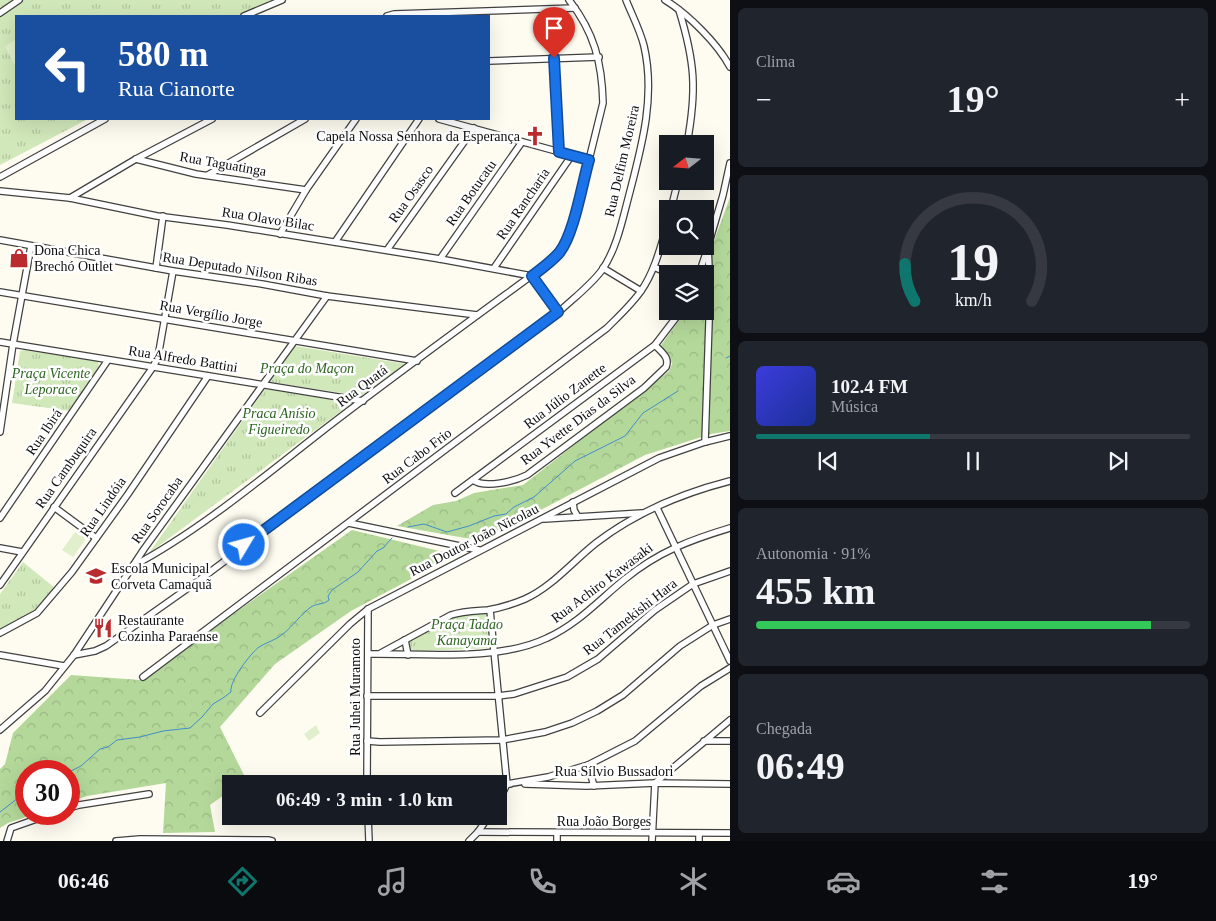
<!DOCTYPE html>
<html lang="pt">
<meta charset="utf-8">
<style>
body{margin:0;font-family:Georgia,serif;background:#20242c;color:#f1f3f6;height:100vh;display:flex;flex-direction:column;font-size:19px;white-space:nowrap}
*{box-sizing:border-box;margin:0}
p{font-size:16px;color:#9ea1a6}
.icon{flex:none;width:28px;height:28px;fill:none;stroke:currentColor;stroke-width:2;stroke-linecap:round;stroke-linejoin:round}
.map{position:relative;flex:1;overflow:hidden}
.details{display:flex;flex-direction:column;gap:8px;padding:8px;background:#0d0f14;width:486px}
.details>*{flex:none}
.top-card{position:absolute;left:15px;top:15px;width:475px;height:105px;border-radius:0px;box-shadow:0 5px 20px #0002;background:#1a4fa0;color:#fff;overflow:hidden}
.needle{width:32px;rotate:253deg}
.fabs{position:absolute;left:659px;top:135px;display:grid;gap:10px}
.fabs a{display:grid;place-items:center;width:55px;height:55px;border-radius:0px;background:#171b24;box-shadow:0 5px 20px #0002;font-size:25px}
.speed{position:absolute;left:15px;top:760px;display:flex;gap:10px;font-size:25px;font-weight:700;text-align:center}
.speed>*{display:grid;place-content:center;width:65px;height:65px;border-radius:50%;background:#171b24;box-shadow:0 5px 20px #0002;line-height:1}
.speed .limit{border:8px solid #d22;background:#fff;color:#111}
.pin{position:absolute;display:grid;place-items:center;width:42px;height:42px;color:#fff;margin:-51px -21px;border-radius:50% 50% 50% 0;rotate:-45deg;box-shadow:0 0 5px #0007}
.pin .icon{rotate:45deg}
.me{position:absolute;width:55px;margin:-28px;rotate:53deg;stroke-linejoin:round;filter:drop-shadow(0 0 4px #0008)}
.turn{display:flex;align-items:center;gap:18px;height:105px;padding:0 20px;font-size:22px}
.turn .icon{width:65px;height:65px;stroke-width:2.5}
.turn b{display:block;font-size:35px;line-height:42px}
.big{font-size:38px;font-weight:800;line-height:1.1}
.details .card{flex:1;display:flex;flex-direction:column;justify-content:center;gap:8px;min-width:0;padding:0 18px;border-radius:8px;background:#20242c}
.details .dial{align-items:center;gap:0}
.dial svg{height:130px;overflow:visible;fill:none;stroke:#363941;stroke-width:7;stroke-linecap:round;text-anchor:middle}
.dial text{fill:#f1f3f6;stroke:none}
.song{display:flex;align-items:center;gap:15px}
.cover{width:60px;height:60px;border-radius:8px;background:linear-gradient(135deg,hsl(240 70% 55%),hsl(230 70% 35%))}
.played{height:5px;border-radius:2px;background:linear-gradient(90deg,#0f766e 40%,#363941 40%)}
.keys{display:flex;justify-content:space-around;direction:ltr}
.heat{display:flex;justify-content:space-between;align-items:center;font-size:28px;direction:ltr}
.charge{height:8px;border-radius:4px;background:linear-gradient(90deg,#34c759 91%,#363941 0)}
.trip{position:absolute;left:222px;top:775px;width:285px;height:50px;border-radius:0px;background:#171b24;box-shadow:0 5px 20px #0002;font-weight:800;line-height:50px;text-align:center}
.dock{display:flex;height:80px;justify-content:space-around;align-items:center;background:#090b0e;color:#9ea1a6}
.dock .icon{width:35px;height:35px}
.dock .current{color:#0f766e}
.dock b{font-size:22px;color:#f1f3f6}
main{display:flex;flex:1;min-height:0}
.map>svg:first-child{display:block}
.forest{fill:url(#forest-crowns)}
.park{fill:url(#park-tufts)}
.pitch{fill:#e2efcc}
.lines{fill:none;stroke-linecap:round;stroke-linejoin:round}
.stream{stroke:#408ec8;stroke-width:1}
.minor-casing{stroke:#414141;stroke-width:8}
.minor{stroke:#fff;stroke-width:5.5}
.route-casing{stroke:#114b97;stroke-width:12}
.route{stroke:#1a73e8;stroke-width:9}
.labels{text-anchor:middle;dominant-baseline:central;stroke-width:5;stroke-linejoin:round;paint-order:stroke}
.poi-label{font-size:14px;fill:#0e0e0e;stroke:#fff;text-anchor:start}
.street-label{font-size:14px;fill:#0e0e0e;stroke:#fff}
.park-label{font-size:14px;font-style:italic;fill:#2c6420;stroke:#fff}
</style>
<main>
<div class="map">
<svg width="730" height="841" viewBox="0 0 730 841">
<defs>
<pattern id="forest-crowns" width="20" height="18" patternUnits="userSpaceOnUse" patternTransform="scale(1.25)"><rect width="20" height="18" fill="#b4d89a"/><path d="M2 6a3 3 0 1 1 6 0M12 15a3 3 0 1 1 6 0" fill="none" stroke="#9ab884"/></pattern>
<pattern id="park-tufts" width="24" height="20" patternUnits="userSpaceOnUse" patternTransform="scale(1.25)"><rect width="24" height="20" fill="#d1e8ba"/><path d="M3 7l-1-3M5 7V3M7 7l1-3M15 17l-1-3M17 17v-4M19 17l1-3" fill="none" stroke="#b2c69f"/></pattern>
</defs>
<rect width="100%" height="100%" fill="#fefcf0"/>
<g class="forest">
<polygon points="730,197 730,431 711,434 645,455 482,541 397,526 433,505 456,501 474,493 523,485 669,371 672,364 670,358 659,348 686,311 705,311 705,274 702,274"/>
<polygon points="352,530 456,555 351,611 275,664 220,727 246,779 240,784 231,784 231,790 210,805 215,832 163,833 166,783 87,796 69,802 69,771 26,771 26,814 35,814 8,823 0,828 0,769 5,764 13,733 71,675 140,680"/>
</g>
<g class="park">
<polygon points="0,0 271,0 239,16 16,16 16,119 88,119 0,165"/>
<polygon points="295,346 406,364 361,396 270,382"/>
<polygon points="25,350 97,361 99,364 98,368 70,411 12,403 20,351"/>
<polygon points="265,389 352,403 149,553"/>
<polygon points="23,562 55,588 34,610 0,629 0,594"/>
<polygon points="465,614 487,614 491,648 418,651 410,649 409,642 452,618"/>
</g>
<g class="pitch">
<polygon points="16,40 16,68 5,46"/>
<polygon points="75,532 86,539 73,557 62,550"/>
<polygon points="316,725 320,733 309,741 304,734"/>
</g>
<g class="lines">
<g class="stream">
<polyline points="726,358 730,356"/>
<polyline points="408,527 424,524 447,532 469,526 494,516 506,514 514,507 534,497 575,461 625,436 643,413 678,391"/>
<path d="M69,772L81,766L100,749L108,747L117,740L140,737L163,731L190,728L202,717L213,704L223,698L231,692C229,681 251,653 259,647C267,642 276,640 283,634C293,626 301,614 311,607C317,603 323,605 329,600L328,596L332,590L358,572L377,551L383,548L392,538"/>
<polyline points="0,812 26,792"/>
</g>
<defs>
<g id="minor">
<path d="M665,0C688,14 718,44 730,67"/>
<path d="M679,10C695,62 697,90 687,144"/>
<polyline points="0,13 19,0"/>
<polyline points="244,16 282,0"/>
<polyline points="387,16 394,14 575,8"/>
<polyline points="554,58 559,152"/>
<polyline points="489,61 599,57"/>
<polyline points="439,119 589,160"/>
<polyline points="136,159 196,174 306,190"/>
<polyline points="208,175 305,119"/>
<polyline points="0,177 105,119"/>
<polyline points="0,191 70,198 157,216 227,225 440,259 532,276"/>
<polyline points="70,198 136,159 212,119"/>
<polyline points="671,209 678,181"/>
<polyline points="280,234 306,190 356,119"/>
<polyline points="0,240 173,271 262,284 327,296 477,315"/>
<polyline points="335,242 419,119"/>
<polyline points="387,250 474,128"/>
<polyline points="440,259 522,142"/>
<polyline points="654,267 670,274"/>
<polyline points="156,268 163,216"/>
<polyline points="494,268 572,155"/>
<polyline points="603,268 641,291"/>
<polyline points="699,274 707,250"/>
<polyline points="532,276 558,312"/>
<polyline points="0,292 417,361"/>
<polyline points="0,342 363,401"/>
<polyline points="0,432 13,344 31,246"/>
<polyline points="705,442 710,291 708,246 723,195 730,163"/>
<path d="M473,480C485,489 515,481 527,475L644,388L666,367C670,357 661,352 655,345"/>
<polyline points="455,493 655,345 681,311"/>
<polyline points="573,502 574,510 578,517"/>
<polyline points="54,507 96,538"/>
<polyline points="657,508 730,661"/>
<polyline points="0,518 108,360"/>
<polyline points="544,519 642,513"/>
<polyline points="349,523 479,550"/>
<polyline points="0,548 22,552"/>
<path d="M133,566C199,531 262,478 321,432C395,375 471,320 546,265L560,252L573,225L603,103C602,62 594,32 569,0"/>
<polyline points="0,585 153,367 158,357 173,271"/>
<polyline points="490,610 507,784"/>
<polyline points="0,633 37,613 72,572 128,494 208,376"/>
<polyline points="405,640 408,655"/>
<path d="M381,653L451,615C463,611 475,611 488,610C500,608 513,604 525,599C552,587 573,561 596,543C635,513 683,493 730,481"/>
<path d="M368,654C423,653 497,662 547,638C578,624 599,600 625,579C658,552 690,540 730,528"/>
<polyline points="0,655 64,666"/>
<path d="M74,655L95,651L106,646L198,581L561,310C575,297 591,285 602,270C616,250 622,222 628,199C641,149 656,98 644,46C640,30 632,15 626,0"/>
<path d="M143,677L607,328C619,316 632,304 641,291C655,271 661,245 668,222"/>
<polyline points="367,696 498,696 514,694 567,677 598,659 655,610 693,584 730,571"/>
<polyline points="260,713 350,624 368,609 659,458 705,442 730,436"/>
<polyline points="0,730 45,691 74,655 144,549 327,296"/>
<polyline points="367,741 380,742 502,740 545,732 572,723 597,711 623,695 680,646 713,625 730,619"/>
<polyline points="704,741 730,741"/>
<polyline points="588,765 594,786"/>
<polyline points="367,784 368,609"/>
<polyline points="499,784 510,784"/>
<polyline points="507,784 548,777 588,765 635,741 701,686 730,668"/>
<polyline points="525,784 587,786 655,783 730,784"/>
<polyline points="499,800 507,784"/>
<polyline points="69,808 79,805 149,794"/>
<polyline points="368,816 369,841"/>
<polyline points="478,832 730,833"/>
<polyline points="7,841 11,828 51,814"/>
<polyline points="116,841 140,839 268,840 272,841"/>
<polyline points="469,841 478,832 489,816"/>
<polyline points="557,841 557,833"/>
<polyline points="652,841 655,783 730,720"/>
<polyline points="699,841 699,833"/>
</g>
</defs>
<use href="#minor" class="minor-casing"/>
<use href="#minor" class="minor"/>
</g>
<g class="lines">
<defs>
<path id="route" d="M244,545L558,312L532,276C541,269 551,262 559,253C574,235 582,184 589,160L559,152L554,58"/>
</defs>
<use href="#route" class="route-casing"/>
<use href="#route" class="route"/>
</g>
<defs>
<symbol id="church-bare" viewBox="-9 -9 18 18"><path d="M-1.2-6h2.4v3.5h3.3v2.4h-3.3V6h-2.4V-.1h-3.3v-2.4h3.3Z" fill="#ba2b2d" stroke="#fff" stroke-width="2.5" paint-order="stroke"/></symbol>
<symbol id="shop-bare" viewBox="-9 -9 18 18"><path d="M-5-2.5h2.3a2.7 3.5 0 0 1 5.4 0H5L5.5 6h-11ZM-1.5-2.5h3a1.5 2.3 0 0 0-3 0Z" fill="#ba2b2d" stroke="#fff" stroke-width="2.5" paint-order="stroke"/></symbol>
<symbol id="school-bare" viewBox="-9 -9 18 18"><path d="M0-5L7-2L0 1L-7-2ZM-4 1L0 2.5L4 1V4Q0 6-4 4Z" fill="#ba2b2d" stroke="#fff" stroke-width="2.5" paint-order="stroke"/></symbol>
<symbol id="restaurant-bare" viewBox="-9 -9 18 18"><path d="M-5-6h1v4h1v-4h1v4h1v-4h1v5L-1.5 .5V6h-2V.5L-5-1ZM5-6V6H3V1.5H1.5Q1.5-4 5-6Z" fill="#ba2b2d" stroke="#fff" stroke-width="2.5" paint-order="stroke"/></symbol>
</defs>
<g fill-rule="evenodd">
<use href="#church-bare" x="521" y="122" width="28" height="28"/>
<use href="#shop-bare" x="5" y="244" width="28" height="28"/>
<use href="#school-bare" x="82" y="562" width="28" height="28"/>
<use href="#restaurant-bare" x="89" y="614" width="28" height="28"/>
</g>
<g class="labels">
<g class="poi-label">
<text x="520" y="136" text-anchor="end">Capela Nossa Senhora da Esperança</text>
<text x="34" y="250">Dona Chica<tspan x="34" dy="16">Brechó Outlet</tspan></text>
<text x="111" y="568">Escola Municipal<tspan x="111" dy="16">Corveta Camaquã</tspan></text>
<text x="118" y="620">Restaurante<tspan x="118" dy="16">Cozinha Paraense</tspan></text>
</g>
<g class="street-label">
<text transform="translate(622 161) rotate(-77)">Rua Delfim Moreira</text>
<text transform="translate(223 164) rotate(10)">Rua Taguatinga</text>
<text transform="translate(471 193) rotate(-55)">Rua Botucatu</text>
<text transform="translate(411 194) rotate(-55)">Rua Osasco</text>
<text transform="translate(523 204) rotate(-56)">Rua Rancharia</text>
<text transform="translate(268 219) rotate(9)">Rua Olavo Bilac</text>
<text transform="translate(240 269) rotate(9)">Rua Deputado Nilson Ribas</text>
<text transform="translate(211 314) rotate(10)">Rua Vergílio Jorge</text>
<text transform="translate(183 359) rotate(9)">Rua Alfredo Battini</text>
<text transform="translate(362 386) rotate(-37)">Rua Quatá</text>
<text transform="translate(565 396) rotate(-37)">Rua Júlio Zanette</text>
<text transform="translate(578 420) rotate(-37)">Rua Yvette Dias da Silva</text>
<text transform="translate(44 432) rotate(-56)">Rua Ibirá</text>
<text transform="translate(417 456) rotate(-37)">Rua Cabo Frio</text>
<text transform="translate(66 468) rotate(-55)">Rua Cambuquira</text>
<text transform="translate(103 507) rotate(-55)">Rua Lindóia</text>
<text transform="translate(157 510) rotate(-55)">Rua Sorocaba</text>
<text transform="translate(474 540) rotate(-27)">Rua Doutor João Nicolau</text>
<text transform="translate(602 583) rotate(-37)">Rua Achiro Kawasaki</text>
<text transform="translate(630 617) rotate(-38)">Rua Tamekishi Hara</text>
<text transform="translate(355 697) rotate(-90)">Rua Juhei Muramoto</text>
<text x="614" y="771">Rua Sílvio Bussadori</text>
<text x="604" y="821">Rua João Borges</text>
</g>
<g class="park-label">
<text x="307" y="368">Praça do Maçon</text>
<text x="51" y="373">Praça Vicente<tspan x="51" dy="16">Leporace</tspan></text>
<text x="279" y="413">Praca Anísio<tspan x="279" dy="16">Figueiredo</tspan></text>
<text x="467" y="624">Praça Tadao<tspan x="467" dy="16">Kanayama</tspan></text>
</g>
</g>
</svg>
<div class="fabs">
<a><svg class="needle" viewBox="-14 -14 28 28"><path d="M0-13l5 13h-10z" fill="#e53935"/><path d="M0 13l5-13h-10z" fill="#9ea1a6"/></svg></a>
<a><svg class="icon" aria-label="search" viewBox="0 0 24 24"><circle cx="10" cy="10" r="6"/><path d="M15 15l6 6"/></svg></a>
<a><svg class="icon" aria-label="layers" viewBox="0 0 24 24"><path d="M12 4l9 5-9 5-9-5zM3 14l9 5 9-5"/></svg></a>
</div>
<div class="speed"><div class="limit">30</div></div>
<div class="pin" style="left:554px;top:58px;background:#d93025"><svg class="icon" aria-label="arrive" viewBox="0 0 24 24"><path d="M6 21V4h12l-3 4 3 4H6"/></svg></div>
<svg class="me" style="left:244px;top:545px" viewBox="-20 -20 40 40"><circle r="17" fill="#1a73e8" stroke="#fff" stroke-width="3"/><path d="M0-11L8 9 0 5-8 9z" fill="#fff"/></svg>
<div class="trip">06:49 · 3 min · 1.0 km</div>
<div class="top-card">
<div class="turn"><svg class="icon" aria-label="left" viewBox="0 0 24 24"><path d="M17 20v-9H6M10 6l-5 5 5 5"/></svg><div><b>580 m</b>Rua Cianorte</div></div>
</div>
</div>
<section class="details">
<div class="card"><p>Clima</p>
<div class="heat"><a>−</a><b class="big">19°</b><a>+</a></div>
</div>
<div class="card dial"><svg viewBox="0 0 100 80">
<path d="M14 69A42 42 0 1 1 86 69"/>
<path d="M14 69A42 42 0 0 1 8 46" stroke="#0f766e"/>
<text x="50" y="56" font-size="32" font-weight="700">19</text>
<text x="50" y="72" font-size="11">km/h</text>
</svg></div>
<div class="card">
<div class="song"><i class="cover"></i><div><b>102.4 FM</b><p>Música</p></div></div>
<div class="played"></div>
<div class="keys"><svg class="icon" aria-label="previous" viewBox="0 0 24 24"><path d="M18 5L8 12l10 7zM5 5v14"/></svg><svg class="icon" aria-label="pause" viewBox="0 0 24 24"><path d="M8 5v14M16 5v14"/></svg><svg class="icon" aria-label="next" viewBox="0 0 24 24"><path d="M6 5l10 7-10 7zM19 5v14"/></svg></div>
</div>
<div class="card"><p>Autonomia · 91%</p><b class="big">455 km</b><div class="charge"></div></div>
<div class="card"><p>Chegada</p><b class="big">06:49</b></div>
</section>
</main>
<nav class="dock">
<b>06:46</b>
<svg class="icon current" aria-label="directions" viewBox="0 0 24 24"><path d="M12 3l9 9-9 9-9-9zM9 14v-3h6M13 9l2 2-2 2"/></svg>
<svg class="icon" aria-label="music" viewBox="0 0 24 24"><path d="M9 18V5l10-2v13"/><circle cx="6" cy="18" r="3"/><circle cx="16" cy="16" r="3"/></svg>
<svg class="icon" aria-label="phone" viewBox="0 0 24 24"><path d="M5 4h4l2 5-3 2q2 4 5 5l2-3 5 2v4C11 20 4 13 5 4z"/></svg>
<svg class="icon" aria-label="climate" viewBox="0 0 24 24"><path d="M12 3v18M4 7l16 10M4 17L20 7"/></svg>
<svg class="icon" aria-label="car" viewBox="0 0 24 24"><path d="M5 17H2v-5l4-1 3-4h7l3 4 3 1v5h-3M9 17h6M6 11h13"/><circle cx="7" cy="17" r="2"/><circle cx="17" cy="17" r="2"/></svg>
<svg class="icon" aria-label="filters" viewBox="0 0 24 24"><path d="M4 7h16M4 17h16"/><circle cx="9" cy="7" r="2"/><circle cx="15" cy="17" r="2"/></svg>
<b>19°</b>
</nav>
